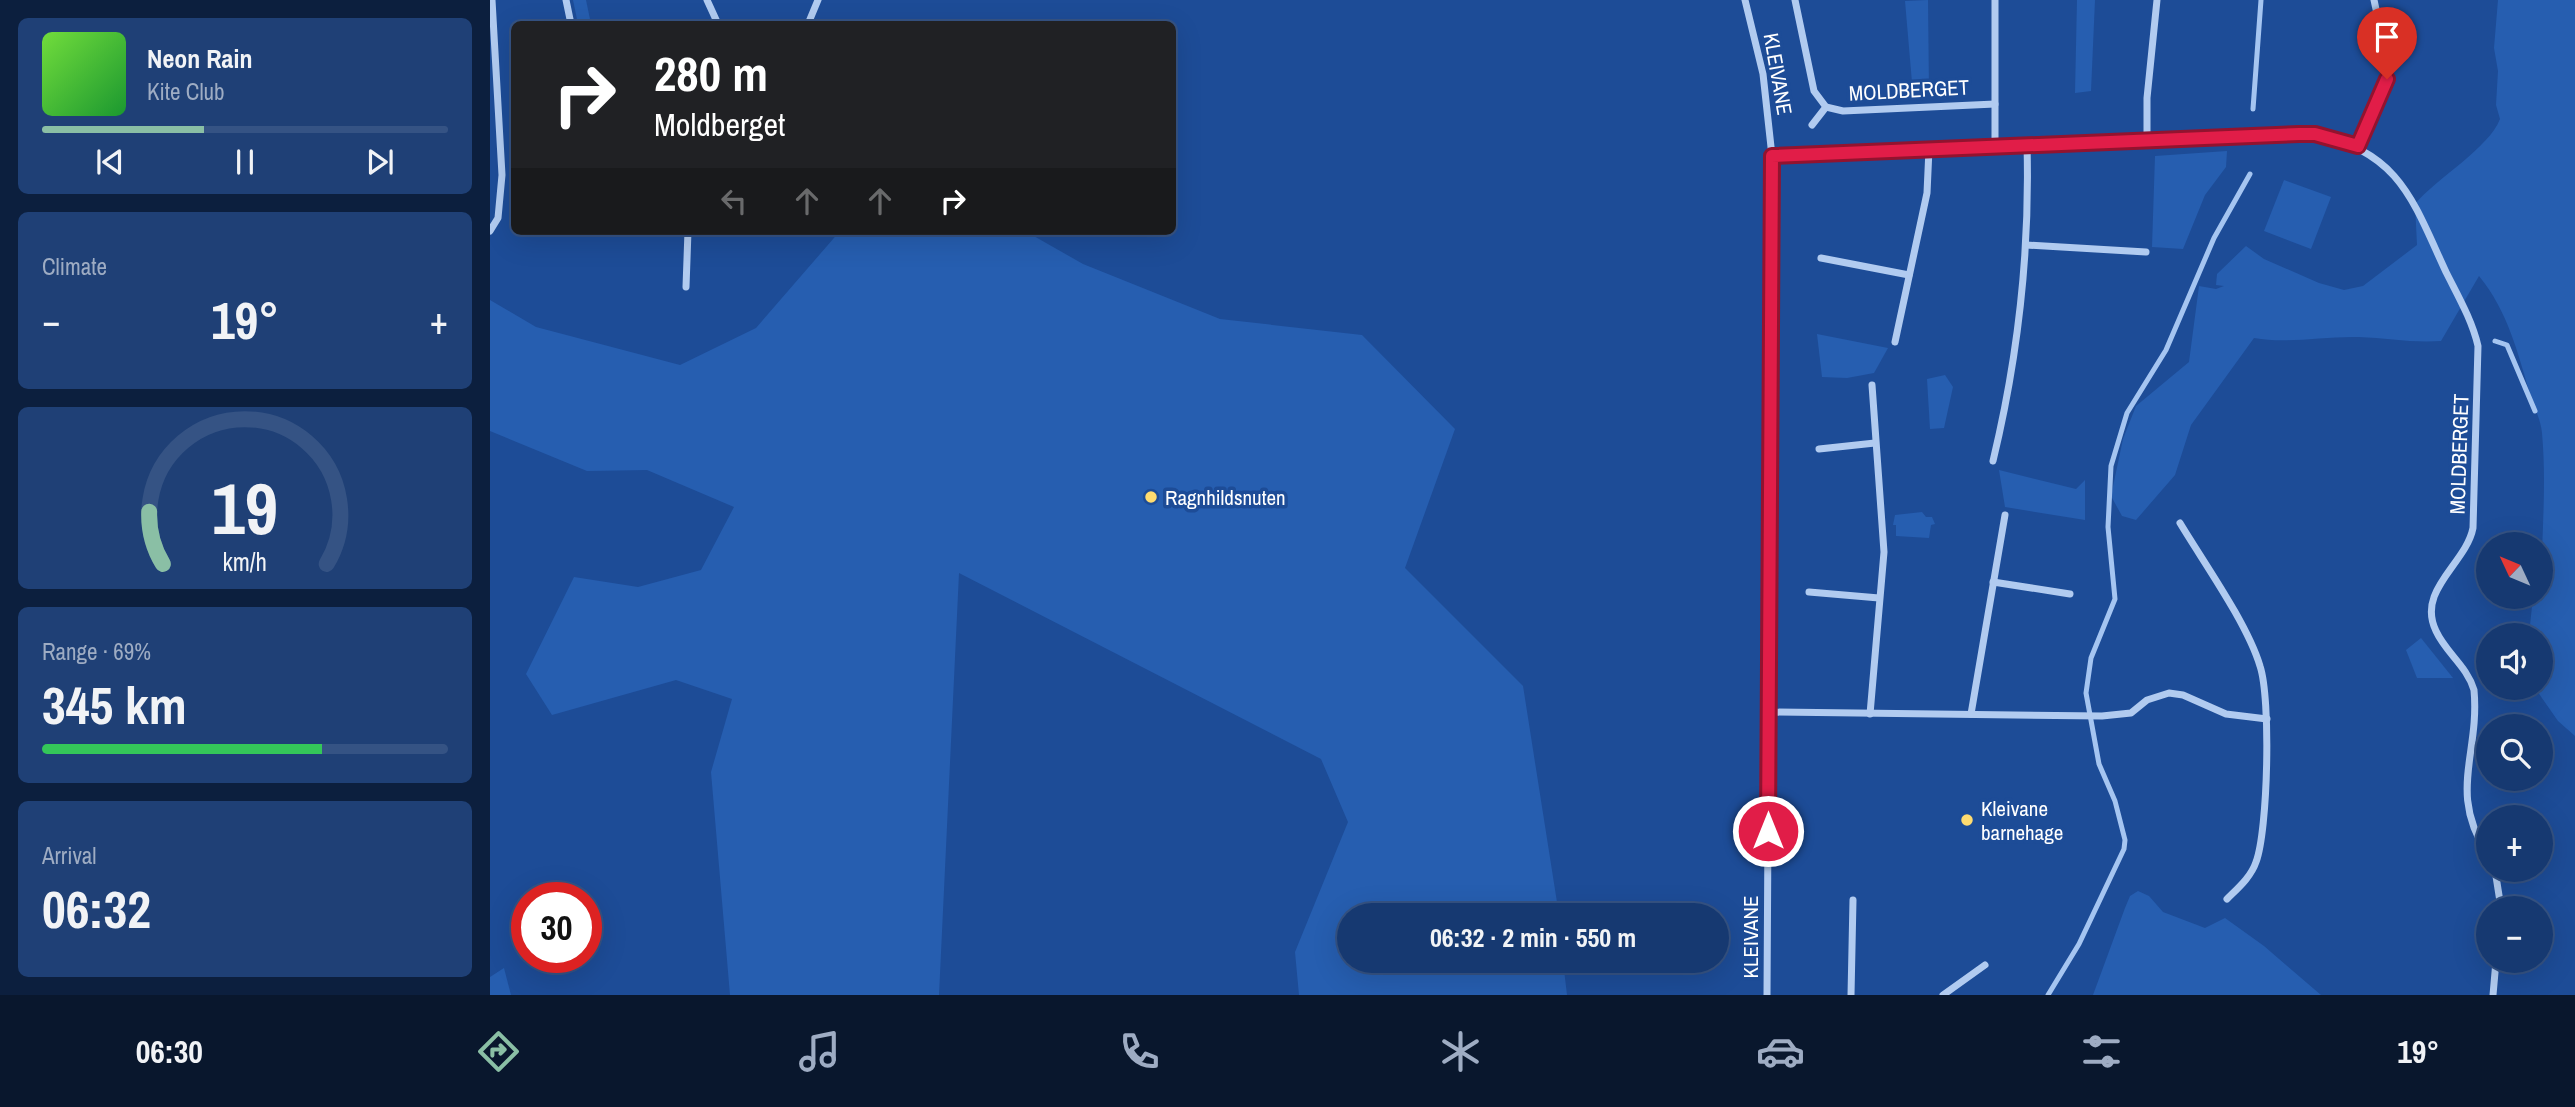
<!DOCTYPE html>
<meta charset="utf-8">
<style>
body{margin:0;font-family:"Archivo Narrow",sans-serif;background:#1f4076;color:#f1f3f6;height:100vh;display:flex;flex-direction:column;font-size:26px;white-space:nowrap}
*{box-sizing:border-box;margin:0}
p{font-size:23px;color:#9eacc3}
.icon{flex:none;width:38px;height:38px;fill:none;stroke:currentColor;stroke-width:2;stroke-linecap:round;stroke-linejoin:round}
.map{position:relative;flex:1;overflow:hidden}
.sheet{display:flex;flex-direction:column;gap:18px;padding:18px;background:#0c1f3e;width:490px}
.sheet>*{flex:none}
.banner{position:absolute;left:21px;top:21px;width:665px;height:214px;border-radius:10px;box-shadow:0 7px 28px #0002,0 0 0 2px #355384;background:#202124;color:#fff;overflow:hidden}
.needle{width:46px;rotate:314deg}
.buttons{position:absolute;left:1986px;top:532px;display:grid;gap:14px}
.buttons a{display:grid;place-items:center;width:77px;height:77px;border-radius:50%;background:#163971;box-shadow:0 7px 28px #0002,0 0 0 2px #355384;font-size:35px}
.speed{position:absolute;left:21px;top:882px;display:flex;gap:14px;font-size:35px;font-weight:700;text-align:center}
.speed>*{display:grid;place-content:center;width:91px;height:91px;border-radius:50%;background:#163971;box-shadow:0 7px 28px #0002,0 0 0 2px #355384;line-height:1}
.speed .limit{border:10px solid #d22;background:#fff;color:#111}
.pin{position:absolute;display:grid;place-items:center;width:60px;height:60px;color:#fff;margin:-72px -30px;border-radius:50% 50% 50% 0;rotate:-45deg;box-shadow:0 0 7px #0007}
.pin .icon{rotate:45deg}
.me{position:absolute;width:77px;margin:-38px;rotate:0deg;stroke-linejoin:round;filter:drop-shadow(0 0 5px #0008)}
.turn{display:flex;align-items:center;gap:24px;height:147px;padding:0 28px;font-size:32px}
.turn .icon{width:91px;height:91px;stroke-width:2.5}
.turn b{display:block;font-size:49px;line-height:60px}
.lanes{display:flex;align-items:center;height:66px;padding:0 28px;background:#0003;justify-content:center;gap:35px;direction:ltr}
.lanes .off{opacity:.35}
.big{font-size:52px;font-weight:800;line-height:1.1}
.sheet .widget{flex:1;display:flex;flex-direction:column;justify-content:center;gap:10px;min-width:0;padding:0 24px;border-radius:10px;background:#1f4076}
.sheet .dial{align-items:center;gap:0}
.dial svg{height:182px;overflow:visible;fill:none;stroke:#355384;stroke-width:7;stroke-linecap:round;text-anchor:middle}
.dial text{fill:#f1f3f6;stroke:none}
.song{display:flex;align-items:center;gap:21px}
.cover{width:84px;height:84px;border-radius:10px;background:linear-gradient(135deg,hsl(100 70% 55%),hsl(130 70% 35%))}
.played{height:7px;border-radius:4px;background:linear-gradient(90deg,#8abfa5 40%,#355384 40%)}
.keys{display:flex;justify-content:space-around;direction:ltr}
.heat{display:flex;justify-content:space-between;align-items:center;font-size:38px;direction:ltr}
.charge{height:10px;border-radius:5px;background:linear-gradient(90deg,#34c759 69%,#355384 0)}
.trip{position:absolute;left:847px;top:903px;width:392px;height:70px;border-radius:35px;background:#163971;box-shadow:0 7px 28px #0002,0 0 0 2px #355384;font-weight:800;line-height:70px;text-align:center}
.tab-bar{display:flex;height:112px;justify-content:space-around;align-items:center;background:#09172d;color:#9eacc3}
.tab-bar .icon{width:49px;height:49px}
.tab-bar .active{color:#8abfa5}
.tab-bar b{font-size:32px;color:#f1f3f6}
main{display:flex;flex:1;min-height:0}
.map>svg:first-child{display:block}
.green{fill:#265eb0}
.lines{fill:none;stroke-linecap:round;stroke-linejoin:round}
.stream{stroke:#a5c5f1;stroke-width:5}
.street{stroke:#b1cbf0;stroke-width:7}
.route-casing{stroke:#92132f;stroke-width:18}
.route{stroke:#e11d48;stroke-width:12}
.poi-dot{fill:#ffdc70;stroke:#1d4c97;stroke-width:2.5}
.labels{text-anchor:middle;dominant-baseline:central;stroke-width:7;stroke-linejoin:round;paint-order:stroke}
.street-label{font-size:21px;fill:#fff;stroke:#1d4c97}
.poi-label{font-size:21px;fill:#fff;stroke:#1d4c97;text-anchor:start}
</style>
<main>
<section class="sheet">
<div class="widget">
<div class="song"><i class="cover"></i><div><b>Neon Rain</b><p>Kite Club</p></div></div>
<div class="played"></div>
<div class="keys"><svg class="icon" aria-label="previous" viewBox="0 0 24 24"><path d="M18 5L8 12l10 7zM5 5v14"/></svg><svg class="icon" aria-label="pause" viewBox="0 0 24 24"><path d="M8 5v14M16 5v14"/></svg><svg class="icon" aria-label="next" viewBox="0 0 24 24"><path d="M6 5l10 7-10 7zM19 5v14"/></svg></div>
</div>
<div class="widget"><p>Climate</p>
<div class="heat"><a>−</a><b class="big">19°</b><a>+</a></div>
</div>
<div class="widget dial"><svg viewBox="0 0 100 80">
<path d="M14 69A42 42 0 1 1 86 69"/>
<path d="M14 69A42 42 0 0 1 8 46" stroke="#8abfa5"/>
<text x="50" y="56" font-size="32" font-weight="700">19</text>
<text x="50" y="72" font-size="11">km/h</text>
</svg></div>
<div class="widget"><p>Range · 69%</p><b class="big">345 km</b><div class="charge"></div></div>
<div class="widget"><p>Arrival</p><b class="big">06:32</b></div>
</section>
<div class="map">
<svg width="2085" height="995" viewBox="0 0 2085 995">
<rect width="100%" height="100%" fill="#1d4c97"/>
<g class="green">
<polygon points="83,0 96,0 101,24 88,24"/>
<polygon points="1438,0 1439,93 1423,94 1415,1"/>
<polygon points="1587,0 1605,0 1601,91 1585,93"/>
<path d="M2008,0H2085V736L2068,721L2045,688H2051V635H2039L2043,597H2051C2051,542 2057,488 2052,433C2051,421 2045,409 2041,397C2028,354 2018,311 1989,276L1951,341C1922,343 1897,338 1869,337C1833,336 1798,344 1764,338L1701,425L1685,475L1646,520L1632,516L1621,496L1633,439L1646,406L1699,362L1709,286L1726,289L1734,286L1726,285L1727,274L1756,246L1774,259L1829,283L1854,290L1873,286L1927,245L1925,204C1947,178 1999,148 2010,119L2006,105L2008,71L2004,48Z"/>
<polygon points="1737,151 1736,167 1715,195 1693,249 1662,247 1665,156"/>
<polygon points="1794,180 1841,197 1821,249 1774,231"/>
<polygon points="350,231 535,231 593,264 730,319 872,335 965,429 915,568 1033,686 1069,915 859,915 859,961 1073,961 1077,995 809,995 805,952 858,822 831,759 469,573 449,995 240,995 221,772 242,699 186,680 62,715 36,674 84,577 148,587 211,570 244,507 157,470 97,471 0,431 0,300 46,327 190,365 266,328"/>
<polygon points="1327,334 1398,348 1384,373 1357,378 1332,377"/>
<polygon points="1455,375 1463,387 1454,428 1440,429 1437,379"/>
<polygon points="1509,470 1586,489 1595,480 1595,520 1515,507"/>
<polygon points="1432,512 1436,517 1442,517 1445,524 1441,525 1439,538 1406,536 1406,525 1403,525 1405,515"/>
<polygon points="1931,638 1963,678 1927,678 1916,650"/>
<polygon points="1648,891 1659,896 1673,912 1715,928 1735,918 1774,946 1831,995 1603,995 1635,908 1640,896"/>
<polygon points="14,968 21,995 0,995 0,977"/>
</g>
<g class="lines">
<g class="stream">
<polyline points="1763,109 1771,0"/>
<polyline points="2005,341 2017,345 2045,411"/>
<polyline points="1558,995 1589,944 1634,849 1635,840 1625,801 1609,764 1596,693 1601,658 1625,599 1618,527 1621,466 1637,413 1676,350 1724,238 1760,174"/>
</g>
<g class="street">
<polyline points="76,0 81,24"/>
<polyline points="217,0 228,24"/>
<polyline points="1255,0 1273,74 1282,156 1277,995"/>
<polyline points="1305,0 1324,91 1336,107 1353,111 1505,104"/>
<polyline points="1505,0 1505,146"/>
<polyline points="318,24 328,0"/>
<polyline points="1322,125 1336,107"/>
<polyline points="1657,140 1657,98 1667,0"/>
<polyline points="1868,146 1897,79 1898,64 1884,0"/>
<path d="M1282,156L1825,134C1910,152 1923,201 1956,272C1968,296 1982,320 1988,346L1983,528C1976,564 1926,590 1946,631C1956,653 1977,666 1984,690C1990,755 1957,792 1998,855"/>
<polyline points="0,231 8,218 12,175 2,0"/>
<polyline points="1536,245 1656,252"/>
<polyline points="1331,258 1419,275"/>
<polyline points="196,287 198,231"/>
<polyline points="1405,342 1437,193 1439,149"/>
<polyline points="1329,449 1385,443"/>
<path d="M1503,461C1528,357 1540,252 1537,145"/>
<path d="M1690,523C1714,563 1757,623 1770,666C1781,699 1778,830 1766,862C1761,877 1748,888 1737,899"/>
<polyline points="1503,582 1580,594"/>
<polyline points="1319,592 1389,598"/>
<polyline points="1278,712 1612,716 1641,713 1657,700 1679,693 1693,695 1736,714 1777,719"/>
<polyline points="1380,714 1394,552 1382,385"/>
<polyline points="1481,714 1515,515"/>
<polyline points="2005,870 2011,908"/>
<polyline points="1361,995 1363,900"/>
<polyline points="1453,995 1495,965"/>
<polyline points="2003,995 2006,961"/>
</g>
</g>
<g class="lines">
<defs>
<polyline id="route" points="1278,831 1282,156 1809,134 1825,134 1868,146 1897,79"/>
</defs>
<use href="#route" class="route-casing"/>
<use href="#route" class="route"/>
</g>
<g class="poi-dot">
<circle cx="661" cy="497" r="7"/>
<circle cx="1477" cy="820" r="7"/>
</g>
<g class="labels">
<g class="street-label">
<text transform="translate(1288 74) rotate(80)">KLEIVANE</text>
<text transform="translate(1419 90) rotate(-3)">MOLDBERGET</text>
<text transform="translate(1969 454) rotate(-88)">MOLDBERGET</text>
<text transform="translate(1260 937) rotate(-90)">KLEIVANE</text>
</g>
<g class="poi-label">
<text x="675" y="497">Ragnhildsnuten</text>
<text x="1491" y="808">Kleivane<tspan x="1491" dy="24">barnehage</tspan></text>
</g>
</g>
</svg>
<div class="buttons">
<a><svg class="needle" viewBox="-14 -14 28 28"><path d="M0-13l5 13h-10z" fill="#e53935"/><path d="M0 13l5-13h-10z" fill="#9eacc3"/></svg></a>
<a><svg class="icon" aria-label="sound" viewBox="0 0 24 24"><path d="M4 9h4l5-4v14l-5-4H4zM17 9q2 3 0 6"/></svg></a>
<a><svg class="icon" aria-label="search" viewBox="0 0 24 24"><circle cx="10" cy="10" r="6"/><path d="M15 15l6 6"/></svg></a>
<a>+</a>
<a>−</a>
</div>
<div class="speed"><div class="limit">30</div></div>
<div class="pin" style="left:1897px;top:79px;background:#d93025"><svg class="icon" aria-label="arrive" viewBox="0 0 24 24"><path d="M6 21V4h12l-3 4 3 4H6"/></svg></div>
<svg class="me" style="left:1278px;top:831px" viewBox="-20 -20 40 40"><circle r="17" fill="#e11d48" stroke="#fff" stroke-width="3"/><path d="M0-11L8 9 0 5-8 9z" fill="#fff"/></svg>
<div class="trip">06:32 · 2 min · 550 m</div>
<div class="banner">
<div class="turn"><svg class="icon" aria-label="right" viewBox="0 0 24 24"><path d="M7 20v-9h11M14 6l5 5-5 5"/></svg><div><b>280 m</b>Moldberget</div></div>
<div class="lanes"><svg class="icon off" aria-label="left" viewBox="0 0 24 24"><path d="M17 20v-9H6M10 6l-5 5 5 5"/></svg><svg class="icon off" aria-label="ahead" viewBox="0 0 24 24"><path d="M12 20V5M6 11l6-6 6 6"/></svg><svg class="icon off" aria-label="ahead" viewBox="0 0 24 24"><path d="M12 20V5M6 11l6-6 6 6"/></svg><svg class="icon" aria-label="right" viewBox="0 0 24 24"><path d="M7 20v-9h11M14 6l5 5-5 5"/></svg></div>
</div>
</div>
</main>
<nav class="tab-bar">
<b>06:30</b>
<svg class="icon active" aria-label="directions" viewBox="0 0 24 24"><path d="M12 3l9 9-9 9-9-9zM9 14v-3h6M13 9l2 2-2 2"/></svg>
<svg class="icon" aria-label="music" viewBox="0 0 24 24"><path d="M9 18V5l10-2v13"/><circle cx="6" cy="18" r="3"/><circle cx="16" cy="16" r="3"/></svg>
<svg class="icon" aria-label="phone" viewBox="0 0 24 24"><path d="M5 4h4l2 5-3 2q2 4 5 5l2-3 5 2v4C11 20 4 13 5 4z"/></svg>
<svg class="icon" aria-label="climate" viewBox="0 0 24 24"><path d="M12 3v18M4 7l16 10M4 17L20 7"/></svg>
<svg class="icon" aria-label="car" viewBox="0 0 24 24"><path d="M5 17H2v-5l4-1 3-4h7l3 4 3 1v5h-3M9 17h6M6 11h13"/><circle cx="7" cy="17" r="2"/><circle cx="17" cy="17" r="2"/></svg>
<svg class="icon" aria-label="filters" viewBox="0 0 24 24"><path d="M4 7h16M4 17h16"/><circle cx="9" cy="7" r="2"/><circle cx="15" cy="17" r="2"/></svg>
<b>19°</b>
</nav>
